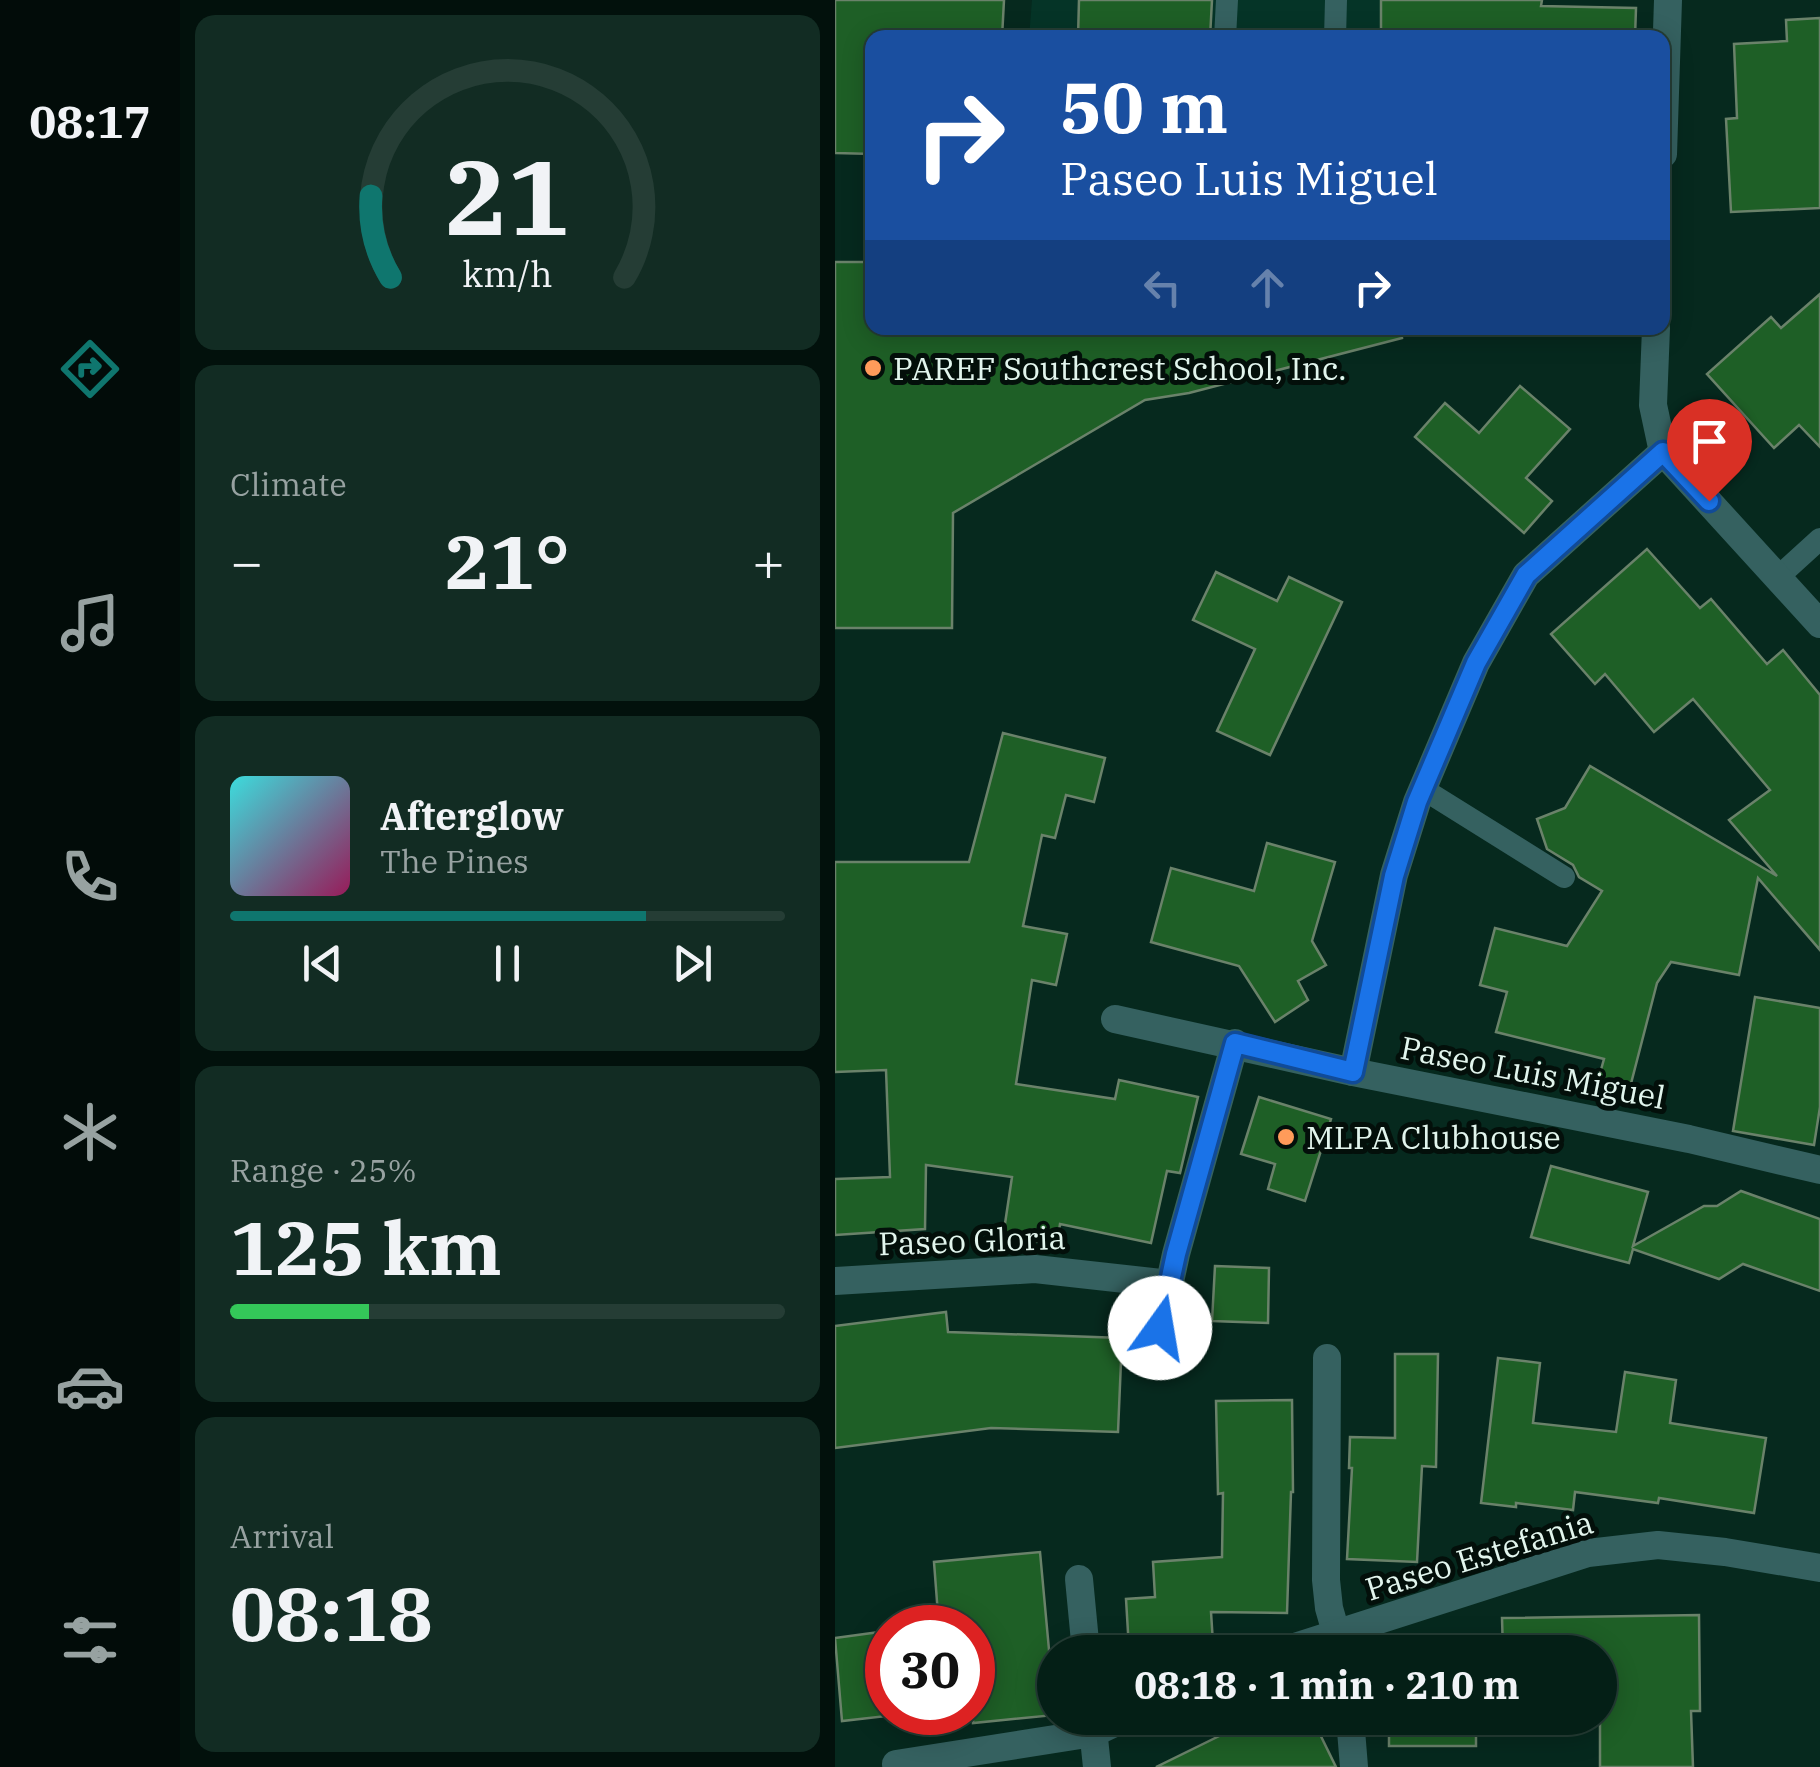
<!DOCTYPE html>
<meta charset="utf-8">
<style>
body{margin:0;font-family:"IBM Plex Serif",serif;background:#122c23;color:#f1f3f6;height:100vh;display:flex;flex-direction:column;font-size:38px;white-space:nowrap}
*{box-sizing:border-box;margin:0}
p{font-size:32px;color:#97a2a1}
.icon{flex:none;width:55px;height:55px;fill:none;stroke:currentColor;stroke-width:2;stroke-linecap:round;stroke-linejoin:round}
.map{position:relative;flex:1;overflow:hidden}
.side{display:flex;flex-direction:column;gap:15px;padding:15px;background:#02110c;width:655px}
.side>*{flex:none}
.banner{position:absolute;left:30px;top:30px;width:805px;height:305px;border-radius:20px;box-shadow:0 5px 25px #0003,0 0 0 2px #253d35;background:#1a4fa0;color:#fff;overflow:hidden}
.speed{position:absolute;left:30px;top:1605px;display:flex;gap:20px;font-size:50px;font-weight:700;text-align:center}
.speed>*{display:grid;place-content:center;width:130px;height:130px;border-radius:50%;background:#041f16;box-shadow:0 5px 25px #0003,0 0 0 2px #253d35;line-height:1}
.speed .limit{border:15px solid #d22;background:#fff;color:#111}
.pin{position:absolute;display:grid;place-items:center;width:85px;height:85px;color:#fff;margin:-102px -42px;border-radius:50% 50% 50% 0;rotate:-45deg;box-shadow:0 0 10px #0007}
.pin .icon{rotate:45deg}
.me{position:absolute;width:110px;margin:-55px;rotate:13deg;stroke-linejoin:round;filter:drop-shadow(0 0 8px #0008)}
.turn{display:flex;align-items:center;gap:35px;height:210px;padding:0 30px;font-size:45px}
.turn .icon{width:130px;height:130px;stroke-width:2.5}
.turn b{display:block;font-size:70px;line-height:85px}
.lanes{display:flex;align-items:center;height:95px;padding:0 30px;background:#0003;justify-content:center;gap:50px;direction:ltr}
.lanes .off{opacity:.35}
.big{font-size:75px;font-weight:800;line-height:1.1}
.side .widget{flex:1;display:flex;flex-direction:column;justify-content:center;gap:15px;min-width:0;padding:0 35px;border-radius:20px;background:#122c23}
.side .dial{align-items:center;gap:0}
.dial svg{height:260px;overflow:visible;fill:none;stroke:#253d35;stroke-width:7;stroke-linecap:round;text-anchor:middle}
.dial text{fill:#f1f3f6;stroke:none}
.song{display:flex;align-items:center;gap:30px}
.cover{width:120px;height:120px;border-radius:15px;background:linear-gradient(135deg,hsl(180 70% 55%),hsl(330 70% 35%))}
.played{height:10px;border-radius:5px;background:linear-gradient(90deg,#0f766e 75%,#253d35 75%)}
.keys{display:flex;justify-content:space-around;direction:ltr}
.heat{display:flex;justify-content:space-between;align-items:center;font-size:55px;direction:ltr}
.charge{height:15px;border-radius:8px;background:linear-gradient(90deg,#34c759 25%,#253d35 0)}
.trip{position:absolute;left:202px;top:1635px;width:580px;height:100px;border-radius:50px;background:#041f16;box-shadow:0 5px 25px #0003,0 0 0 2px #253d35;font-weight:800;line-height:100px;text-align:center}
main{display:flex;flex:1;min-height:0}
.menu{display:flex;flex-direction:column;width:180px;justify-content:space-around;align-items:center;background:#020c09;color:#97a2a1}
.menu .icon{width:70px;height:70px}
.menu .current{color:#0f766e}
.menu b{font-size:45px;color:#f1f3f6}
.map>svg:first-child{display:block}
.built{fill:#053427}
.building{fill:#1e5f26;stroke:#6a826a;stroke-width:2.5}
.lines{fill:none;stroke-linecap:round;stroke-linejoin:round}
.service{stroke:#356160;stroke-width:22}
.minor{stroke:#356160;stroke-width:28}
.route-casing{stroke:#114b97;stroke-width:25}
.route{stroke:#1a73e8;stroke-width:18}
.poi-dot{fill:#ff9b5a;stroke:#030f0a;stroke-width:4}
.labels{text-anchor:middle;dominant-baseline:central;stroke-width:10;stroke-linejoin:round;paint-order:stroke}
.poi-label{font-size:32px;fill:#e2f5ed;stroke:#030f0a;text-anchor:start}
.street-label{font-size:32px;fill:#e2f5ed;stroke:#030f0a}
</style>
<main>
<nav class="menu">
<b>08:17</b>
<svg class="icon current" aria-label="directions" viewBox="0 0 24 24"><path d="M12 3l9 9-9 9-9-9zM9 14v-3h6M13 9l2 2-2 2"/></svg>
<svg class="icon" aria-label="music" viewBox="0 0 24 24"><path d="M9 18V5l10-2v13"/><circle cx="6" cy="18" r="3"/><circle cx="16" cy="16" r="3"/></svg>
<svg class="icon" aria-label="phone" viewBox="0 0 24 24"><path d="M5 4h4l2 5-3 2q2 4 5 5l2-3 5 2v4C11 20 4 13 5 4z"/></svg>
<svg class="icon" aria-label="climate" viewBox="0 0 24 24"><path d="M12 3v18M4 7l16 10M4 17L20 7"/></svg>
<svg class="icon" aria-label="car" viewBox="0 0 24 24"><path d="M5 17H2v-5l4-1 3-4h7l3 4 3 1v5h-3M9 17h6M6 11h13"/><circle cx="7" cy="17" r="2"/><circle cx="17" cy="17" r="2"/></svg>
<svg class="icon" aria-label="filters" viewBox="0 0 24 24"><path d="M4 7h16M4 17h16"/><circle cx="9" cy="7" r="2"/><circle cx="15" cy="17" r="2"/></svg>
</nav>
<section class="side">
<div class="widget dial"><svg viewBox="0 0 100 80">
<path d="M14 69A42 42 0 1 1 86 69"/>
<path d="M14 69A42 42 0 0 1 8 44" stroke="#0f766e"/>
<text x="50" y="56" font-size="32" font-weight="700">21</text>
<text x="50" y="72" font-size="11">km/h</text>
</svg></div>
<div class="widget"><p>Climate</p>
<div class="heat"><a>−</a><b class="big">21°</b><a>+</a></div>
</div>
<div class="widget">
<div class="song"><i class="cover"></i><div><b>Afterglow</b><p>The Pines</p></div></div>
<div class="played"></div>
<div class="keys"><svg class="icon" aria-label="previous" viewBox="0 0 24 24"><path d="M18 5L8 12l10 7zM5 5v14"/></svg><svg class="icon" aria-label="pause" viewBox="0 0 24 24"><path d="M8 5v14M16 5v14"/></svg><svg class="icon" aria-label="next" viewBox="0 0 24 24"><path d="M6 5l10 7-10 7zM19 5v14"/></svg></div>
</div>
<div class="widget"><p>Range · 25%</p><b class="big">125 km</b><div class="charge"></div></div>
<div class="widget"><p>Arrival</p><b class="big">08:18</b></div>
</section>
<div class="map">
<svg width="985" height="1767" viewBox="0 0 985 1767">
<rect width="100%" height="100%" fill="#06291e"/>
<polygon class="built" points="197,0 630,0 628,37 194,38"/>
<g class="building">
<polygon points="0,0 169,0 167,38 38,38 38,154 0,153"/>
<polygon points="244,0 377,0 375,38 243,38"/>
<polygon points="546,0 707,0 706,6 801,8 800,38 546,38"/>
<polygon points="985,18 985,208 896,212 891,119 902,118 899,44 952,41 951,20"/>
<polygon points="0,262 38,262 38,328 566,328 567,338 354,393 310,400 118,513 117,628 0,628"/>
<polygon points="985,294 985,447 964,425 939,448 872,374 936,317 946,328"/>
<polygon points="685,386 735,429 691,478 717,501 689,533 580,437 610,403 644,433"/>
<polygon points="812,549 865,608 876,599 932,664 948,650 985,695 985,950 923,878 904,975 836,962 822,983 792,1099 760,1091 769,1059 661,1032 672,992 645,985 660,928 732,946 767,891 744,877 738,865 712,849 702,819 730,808 755,766 942,876 894,820 935,790 858,699 819,732 770,674 760,684 716,634"/>
<polygon points="381,572 442,601 454,577 507,602 435,755 382,731 420,649 358,620"/>
<polygon points="168,733 270,758 259,802 231,795 220,838 207,835 188,926 232,934 221,985 197,980 181,1084 280,1099 284,1080 363,1097 345,1173 332,1171 316,1243 225,1224 222,1244 168,1237 177,1177 91,1165 90,1229 0,1235 0,1179 55,1177 51,1070 0,1072 0,862 134,862"/>
<polygon points="432,843 500,862 477,941 491,965 463,981 473,1000 440,1022 404,966 316,942 336,868 419,891"/>
<polygon points="920,997 985,1008 985,1107 979,1145 898,1131"/>
<polygon points="424,1097 496,1119 470,1201 433,1189 440,1164 406,1154"/>
<polygon points="716,1166 813,1192 798,1246 869,1206 882,1206 906,1191 985,1219 985,1291 908,1264 884,1279 798,1249 794,1263 696,1237"/>
<polygon points="380,1266 434,1268 433,1323 377,1321"/>
<polygon points="111,1312 113,1332 287,1338 283,1432 156,1428 0,1448 0,1326"/>
<polygon points="560,1354 603,1354 601,1467 587,1466 582,1562 512,1559 517,1468 514,1468 515,1437 560,1438"/>
<polygon points="663,1358 705,1363 698,1423 781,1432 790,1372 841,1380 835,1423 931,1438 919,1513 824,1498 823,1503 740,1492 738,1510 681,1503 681,1507 646,1503"/>
<polygon points="457,1400 458,1492 456,1492 452,1613 376,1612 378,1643 294,1649 291,1599 320,1597 318,1562 387,1557 388,1493 383,1494 381,1401"/>
<polygon points="205,1552 220,1715 138,1723 138,1628 104,1628 99,1562"/>
<polygon points="864,1615 865,1711 856,1711 858,1767 765,1767 765,1652 668,1652 667,1618"/>
<polygon points="52,1631 52,1716 7,1721 0,1638"/>
<polygon points="421,1718 477,1718 501,1767 321,1767"/>
<rect x="554" y="1718" width="87" height="28"/>
</g>
<g class="lines">
<g class="service">
<polyline points="390,38 392,0"/>
<polyline points="500,38 501,0"/>
<polyline points="943,577 985,539"/>
<polyline points="588,789 729,877"/>
</g>
<g class="minor">
<polyline points="828,154 833,0"/>
<polyline points="821,328 818,405 828,452 985,624"/>
<polyline points="280,1019 518,1072 854,1139 985,1170"/>
<polyline points="518,1072 559,875 582,802 641,663 691,575 828,452"/>
<polyline points="0,1281 200,1269 335,1284"/>
<polyline points="325,1328 341,1254 400,1043"/>
<polyline points="492,1358 491,1580 494,1608 506,1650"/>
<polyline points="244,1579 251,1652"/>
<polyline points="444,1652 753,1553 823,1545 890,1552 985,1568"/>
<polyline points="515,1718 519,1767"/>
<polyline points="257,1719 262,1767"/>
<polyline points="61,1764 258,1733 290,1718"/>
</g>
</g>
<g class="lines">
<defs>
<polyline id="route" points="325,1328 341,1254 400,1043 518,1072 559,876 582,802 641,663 691,575 828,452 874,501"/>
</defs>
<use href="#route" class="route-casing"/>
<use href="#route" class="route"/>
</g>
<g class="poi-dot">
<circle cx="38" cy="368" r="10"/>
<circle cx="451" cy="1137" r="10"/>
</g>
<g class="labels">
<g class="poi-label">
<text x="58" y="368">PAREF Southcrest School, Inc.</text>
<text x="471" y="1137">MLPA Clubhouse</text>
</g>
<g class="street-label">
<text transform="translate(698 1072) rotate(11)">Paseo Luis Miguel</text>
<text transform="translate(137 1240) rotate(-2)">Paseo Gloria</text>
<text transform="translate(644 1555) rotate(-17)">Paseo Estefania</text>
</g>
</g>
</svg>
<div class="speed"><div class="limit">30</div></div>
<div class="pin" style="left:874px;top:501px;background:#d93025"><svg class="icon" aria-label="arrive" viewBox="0 0 24 24"><path d="M6 21V4h12l-3 4 3 4H6"/></svg></div>
<svg class="me" style="left:325px;top:1328px" viewBox="-20 -20 40 40"><circle r="19" fill="#fff"/><path d="M0-13L10 11 0 6-10 11z" fill="#1a73e8"/></svg>
<div class="trip">08:18 · 1 min · 210 m</div>
<div class="banner">
<div class="turn"><svg class="icon" aria-label="right" viewBox="0 0 24 24"><path d="M7 20v-9h11M14 6l5 5-5 5"/></svg><div><b>50 m</b>Paseo Luis Miguel</div></div>
<div class="lanes"><svg class="icon off" aria-label="left" viewBox="0 0 24 24"><path d="M17 20v-9H6M10 6l-5 5 5 5"/></svg><svg class="icon off" aria-label="ahead" viewBox="0 0 24 24"><path d="M12 20V5M6 11l6-6 6 6"/></svg><svg class="icon" aria-label="right" viewBox="0 0 24 24"><path d="M7 20v-9h11M14 6l5 5-5 5"/></svg></div>
</div>
</div>
</main>
